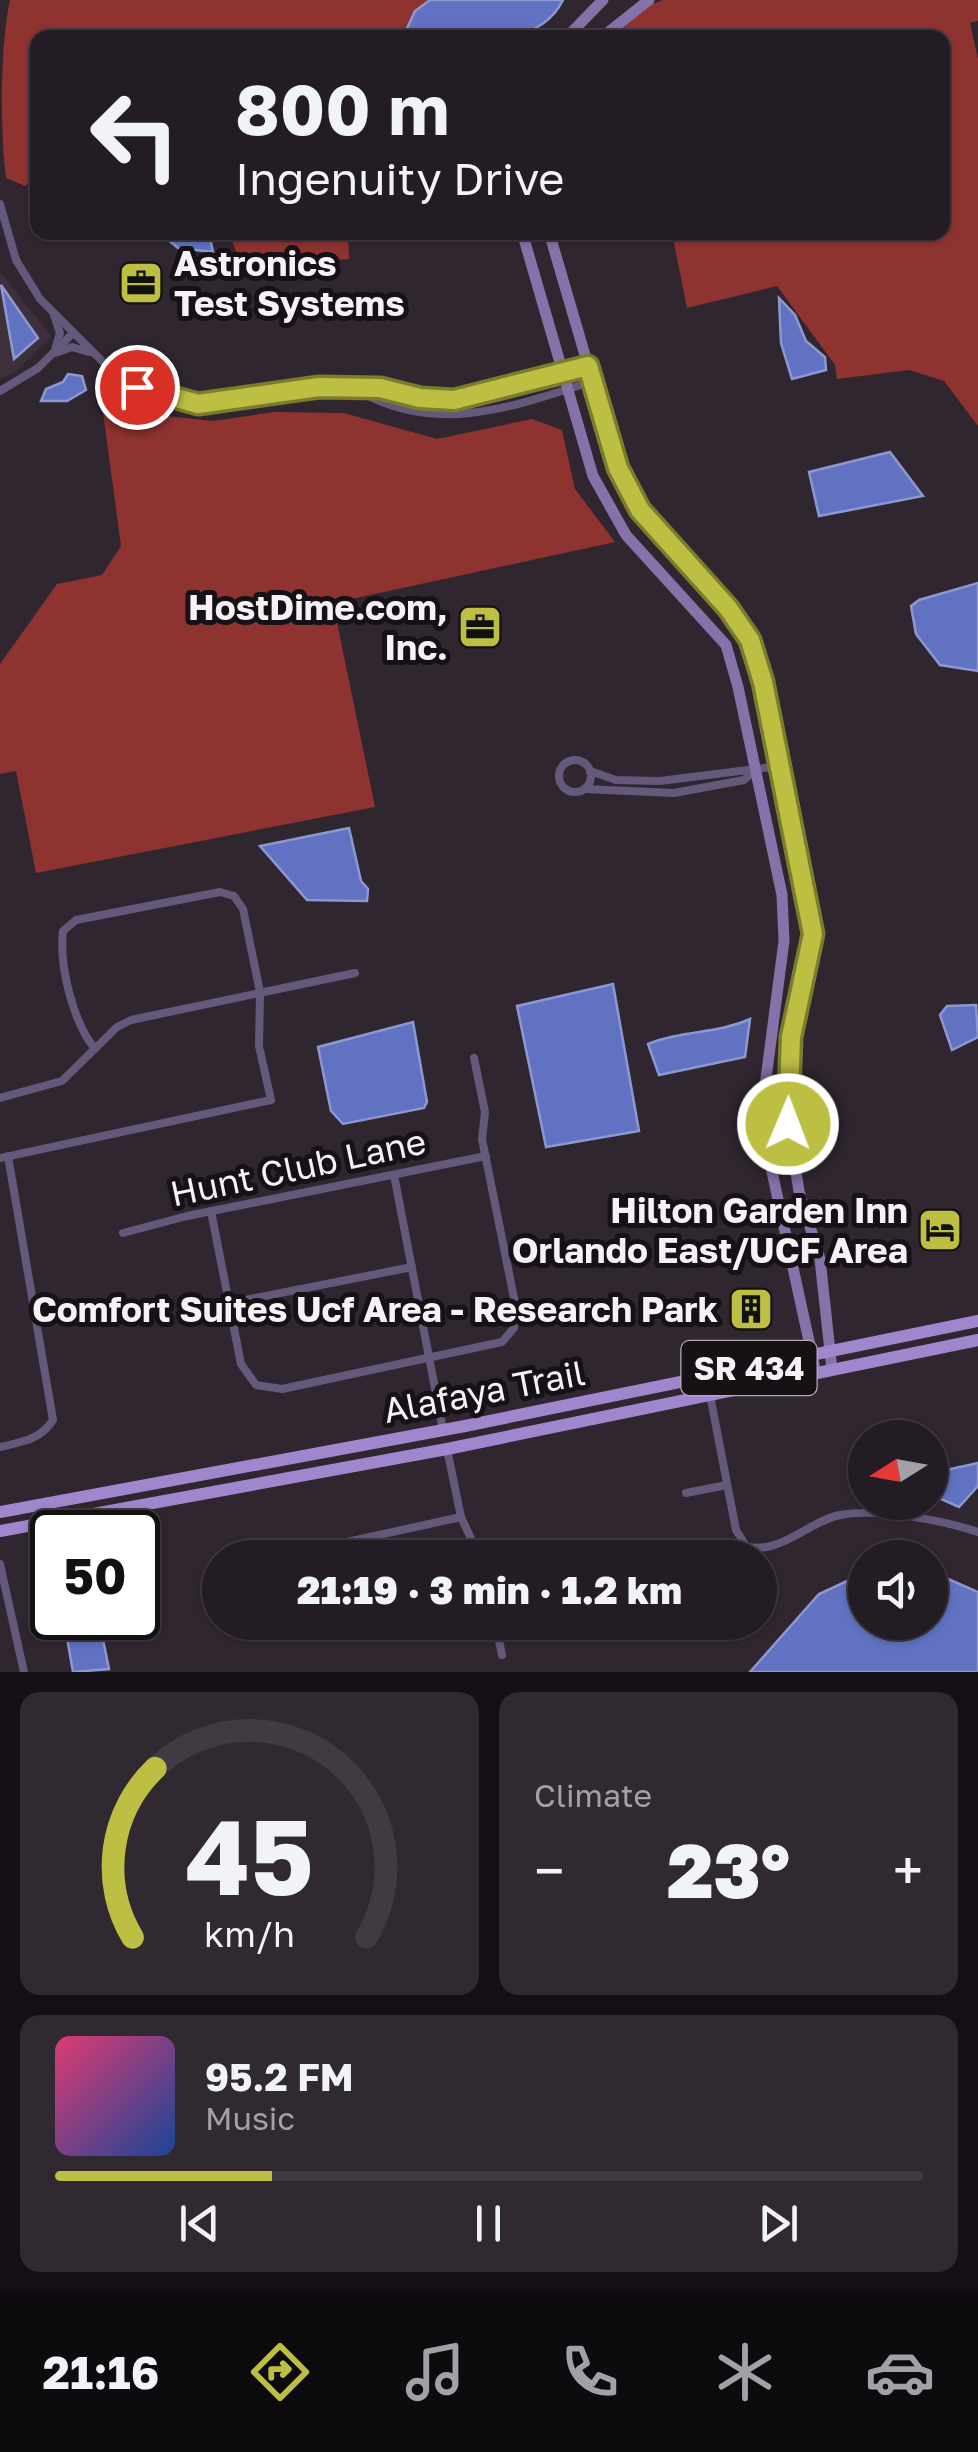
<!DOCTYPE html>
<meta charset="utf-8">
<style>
body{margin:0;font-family:"Golos Text",sans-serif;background:#302931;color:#f1f3f6;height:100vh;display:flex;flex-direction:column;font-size:38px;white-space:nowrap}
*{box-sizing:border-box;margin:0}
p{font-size:32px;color:#a3a1a6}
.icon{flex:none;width:55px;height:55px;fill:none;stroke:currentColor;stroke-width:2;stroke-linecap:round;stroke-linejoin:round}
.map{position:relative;height:1672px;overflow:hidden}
.sheet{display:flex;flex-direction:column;gap:20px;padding:20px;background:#140f14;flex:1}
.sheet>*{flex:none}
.hud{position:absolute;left:30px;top:30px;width:920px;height:210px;border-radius:20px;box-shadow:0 2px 8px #0004,0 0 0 2px #413a41;background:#241c24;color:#f1f3f6;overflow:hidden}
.needle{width:65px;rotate:259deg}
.buttons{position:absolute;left:848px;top:1420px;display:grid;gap:20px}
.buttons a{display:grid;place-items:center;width:100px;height:100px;border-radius:50%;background:#241c24;box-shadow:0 2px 8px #0004,0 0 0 2px #413a41;font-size:50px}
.speed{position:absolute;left:30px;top:1510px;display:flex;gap:20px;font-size:50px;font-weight:700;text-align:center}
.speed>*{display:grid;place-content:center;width:130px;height:130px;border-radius:50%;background:#241c24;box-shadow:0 2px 8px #0004,0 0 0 2px #413a41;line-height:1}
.speed .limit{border:5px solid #111;border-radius:15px;background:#fff;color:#111}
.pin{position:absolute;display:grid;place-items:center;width:85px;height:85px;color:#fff;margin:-42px;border:5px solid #fff;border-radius:50%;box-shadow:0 2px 10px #0007}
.me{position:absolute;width:110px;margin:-55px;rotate:1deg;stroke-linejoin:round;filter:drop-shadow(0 0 8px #0008)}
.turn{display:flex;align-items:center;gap:35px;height:210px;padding:0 40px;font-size:45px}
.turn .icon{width:130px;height:130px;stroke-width:2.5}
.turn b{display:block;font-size:70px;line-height:85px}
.big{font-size:75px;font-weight:800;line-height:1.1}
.sheet .widget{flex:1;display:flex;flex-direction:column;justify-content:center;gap:15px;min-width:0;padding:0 35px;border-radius:20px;background:#302931}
.sheet .dial{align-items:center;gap:0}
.dial svg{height:260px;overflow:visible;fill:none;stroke:#413a41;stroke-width:7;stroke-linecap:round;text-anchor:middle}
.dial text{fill:#f1f3f6;stroke:none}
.song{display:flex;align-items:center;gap:30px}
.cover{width:120px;height:120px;border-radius:15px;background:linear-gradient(135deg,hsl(340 70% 55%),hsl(220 70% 35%))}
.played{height:10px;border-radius:5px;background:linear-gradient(90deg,#bdbf43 25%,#413a41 25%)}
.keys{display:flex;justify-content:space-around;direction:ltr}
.heat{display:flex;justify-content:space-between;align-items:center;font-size:55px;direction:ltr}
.sheet .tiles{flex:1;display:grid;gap:20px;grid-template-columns:1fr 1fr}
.widget:last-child{grid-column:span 2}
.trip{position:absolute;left:202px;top:1540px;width:575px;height:100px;border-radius:50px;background:#241c24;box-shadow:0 2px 8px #0004,0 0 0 2px #413a41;font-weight:800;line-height:100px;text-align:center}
.dock{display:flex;height:160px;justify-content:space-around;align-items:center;background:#0e0b0e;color:#a3a1a6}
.dock .icon{width:70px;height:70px}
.dock .current{color:#bdbf43}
.dock b{font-size:45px;color:#f1f3f6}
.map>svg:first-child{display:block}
.built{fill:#3e2f3d}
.forest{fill:#8e3330}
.water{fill:#6072c1;stroke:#8d98d1;stroke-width:2.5}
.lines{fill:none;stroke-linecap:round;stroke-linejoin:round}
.street{stroke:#65597b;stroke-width:8}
.secondary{stroke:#8672a9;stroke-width:11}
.primary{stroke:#a086cc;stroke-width:12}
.route-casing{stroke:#7b7c2c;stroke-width:25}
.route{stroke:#bdbf43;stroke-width:18}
.labels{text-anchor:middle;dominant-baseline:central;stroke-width:10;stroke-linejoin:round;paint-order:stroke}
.shield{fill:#151115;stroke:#b3adb3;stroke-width:2.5}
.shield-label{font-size:32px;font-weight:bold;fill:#f7f0f7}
.poi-label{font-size:35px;font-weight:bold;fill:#f7f0f7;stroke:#151115;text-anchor:end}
.street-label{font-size:35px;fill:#f7f0f7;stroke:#151115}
</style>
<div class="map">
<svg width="978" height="1672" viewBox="0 0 978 1672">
<rect width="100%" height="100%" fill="#302630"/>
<polygon class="built" points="0,272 51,336 15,372 0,379"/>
<g class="forest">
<path d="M10,0H430L415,11L403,37L38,38L37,177L25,186L6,178C0,131 0,45 10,0Z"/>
<polygon points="663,0 978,0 978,21 970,23 978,59 978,426 944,381 909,370 837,379 835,365 777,286 687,308 672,233 942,232 942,38 611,38 650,5"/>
<polygon points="229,233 348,233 349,259 263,265 239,259"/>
<polygon points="123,392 167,416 213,421 274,412 344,413 437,439 532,419 562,430 575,489 615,542 333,603 375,807 36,873 16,771 0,774 0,664 57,584 102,575 121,546 103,412"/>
</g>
<g class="water">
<path d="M430,0H563C536,55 454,38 403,37L415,11Z"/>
<polygon points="160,233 209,233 213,252 178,248"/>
<polygon points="1,285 38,338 14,359"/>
<polygon points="779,298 795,315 806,341 825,357 826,370 792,379 781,343"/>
<polygon points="68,374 82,376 86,390 67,401 41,401 46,389 63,382"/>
<polygon points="890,452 923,496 819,516 809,472"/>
<polygon points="978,583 978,671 940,665 916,634 911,606 919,600"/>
<polygon points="349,828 361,881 368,889 367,901 307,900 260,846"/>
<polygon points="613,984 639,1131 546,1147 517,1006"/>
<polygon points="976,1005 978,1037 952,1050 940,1015 947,1006"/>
<path d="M750,1019L745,1057L659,1075L648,1044C682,1030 717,1034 750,1019Z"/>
<polygon points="413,1022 427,1102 424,1108 343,1124 331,1111 318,1047"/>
<polygon points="978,1463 978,1486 959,1507 934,1496 950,1469"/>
<polygon points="930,1571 978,1592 978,1672 750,1672 819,1594 858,1576 865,1574 865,1622 930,1622"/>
<polygon points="99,1620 109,1669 73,1672 65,1627"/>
</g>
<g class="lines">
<g class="street">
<polyline points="0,204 16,260 40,299 111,370 168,399 226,403 319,387 381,388 420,399 462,400 588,366"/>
<polyline points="54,315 60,333 55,350"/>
<polyline points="55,353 72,347 89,352"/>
<path d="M357,390C437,436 512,407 593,381"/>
<polyline points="0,391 38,368 73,333"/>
<circle cx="575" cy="776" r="16"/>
<polyline points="590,771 616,780 660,781 780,766"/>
<polyline points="585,789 674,793 744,780 754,771"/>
<polyline points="0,1098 62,1081 117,1027 131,1020 355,973"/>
<path d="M0,1158L271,1100L259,1046L260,992L243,909L234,896L220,892L76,920L63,931C59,966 73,1022 95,1049"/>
<polyline points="394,1175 443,1430"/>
<polyline points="211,1211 241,1364 256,1385 282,1389 502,1342 514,1328 516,1308 482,1139 485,1112 474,1058"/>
<polyline points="123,1233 187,1216 486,1156"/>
<polyline points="230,1303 412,1267"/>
<path d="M710,1395L736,1530L746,1546C779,1556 809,1521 840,1515C878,1508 942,1520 978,1532"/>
<path d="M0,1447C22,1442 40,1440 53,1420L8,1156"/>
<polyline points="447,1449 461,1517 480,1558"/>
<polyline points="686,1493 727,1485"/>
<polyline points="292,1554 461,1517"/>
<polyline points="0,1564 24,1672"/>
<polyline points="495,1622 502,1655"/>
<polyline points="365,1637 443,1622"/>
</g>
<g class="secondary">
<polyline points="566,38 603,0"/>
<polyline points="601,38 649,0"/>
<polyline points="522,232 593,476 626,535 726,645 738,687 782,895 784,941 764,1094 769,1158 816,1373"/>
<polyline points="549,232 618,468 640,511 728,608 749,640 763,682 810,909 811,957 791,1037 788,1124 799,1191 820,1259 832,1370"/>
</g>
<g class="primary">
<polyline points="0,1512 465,1426 978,1321"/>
<polyline points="0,1531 447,1449 978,1340"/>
</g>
</g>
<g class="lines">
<defs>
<polyline id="route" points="137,387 198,404 319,387 380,388 420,398 454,400 588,366 618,468 640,510 728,608 750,640 763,682 813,934 791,1037 788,1124"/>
</defs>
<use href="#route" class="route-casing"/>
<use href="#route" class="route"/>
</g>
<defs>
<symbol id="office-square" viewBox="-11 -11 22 22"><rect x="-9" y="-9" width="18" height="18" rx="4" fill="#bdbf43" stroke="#151115"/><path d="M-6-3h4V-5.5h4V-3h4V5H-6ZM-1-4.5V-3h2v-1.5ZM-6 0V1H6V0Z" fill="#111"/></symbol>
<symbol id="hotel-square" viewBox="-11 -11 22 22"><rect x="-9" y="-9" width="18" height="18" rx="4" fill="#bdbf43" stroke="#151115"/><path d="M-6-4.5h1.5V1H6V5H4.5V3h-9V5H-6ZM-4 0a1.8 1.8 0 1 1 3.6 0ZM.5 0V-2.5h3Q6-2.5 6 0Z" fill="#111"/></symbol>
<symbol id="building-square" viewBox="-11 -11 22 22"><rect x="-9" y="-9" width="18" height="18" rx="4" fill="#bdbf43" stroke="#151115"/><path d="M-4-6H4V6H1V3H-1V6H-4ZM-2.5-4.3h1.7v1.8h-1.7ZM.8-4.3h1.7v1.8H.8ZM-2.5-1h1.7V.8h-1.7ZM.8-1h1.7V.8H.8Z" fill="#111"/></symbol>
</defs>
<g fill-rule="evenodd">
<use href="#office-square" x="116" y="258" width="50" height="50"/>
<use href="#office-square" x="455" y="602" width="50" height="50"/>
<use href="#hotel-square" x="915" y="1205" width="50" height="50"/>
<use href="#building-square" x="726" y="1284" width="50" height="50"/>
</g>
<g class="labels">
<rect class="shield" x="681.5" y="1341" width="135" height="54" rx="8"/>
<g class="shield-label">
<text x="749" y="1368">SR 434</text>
</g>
<g class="poi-label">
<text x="174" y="263" text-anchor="start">Astronics<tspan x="174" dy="40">Test Systems</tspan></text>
<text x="448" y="607">HostDime.com,<tspan x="448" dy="40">Inc.</tspan></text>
<text x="908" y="1210">Hilton Garden Inn<tspan x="908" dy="40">Orlando East/UCF Area</tspan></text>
<text x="718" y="1309">Comfort Suites Ucf Area - Research Park</text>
</g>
<g class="street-label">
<text transform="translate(298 1167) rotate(-12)">Hunt Club Lane</text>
<text transform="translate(484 1391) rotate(-11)">Alafaya Trail</text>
</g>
</g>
</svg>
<div class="buttons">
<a><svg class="needle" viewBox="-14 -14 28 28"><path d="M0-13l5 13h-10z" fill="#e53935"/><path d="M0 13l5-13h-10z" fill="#a3a1a6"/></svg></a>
<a><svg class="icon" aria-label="sound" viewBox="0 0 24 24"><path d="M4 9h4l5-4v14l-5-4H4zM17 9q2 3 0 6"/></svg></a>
</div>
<div class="speed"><div class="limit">50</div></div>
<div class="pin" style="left:137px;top:387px;background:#d93025"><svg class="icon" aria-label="arrive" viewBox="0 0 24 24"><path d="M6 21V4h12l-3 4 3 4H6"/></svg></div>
<svg class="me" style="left:788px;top:1124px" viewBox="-20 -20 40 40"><circle r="17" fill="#bdbf43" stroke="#fff" stroke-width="3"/><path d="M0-11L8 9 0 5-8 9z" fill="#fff"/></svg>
<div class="trip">21:19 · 3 min · 1.2 km</div>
<div class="hud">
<div class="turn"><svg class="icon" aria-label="left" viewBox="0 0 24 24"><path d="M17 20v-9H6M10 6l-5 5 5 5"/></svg><div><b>800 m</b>Ingenuity Drive</div></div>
</div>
</div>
<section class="sheet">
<div class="tiles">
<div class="widget dial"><svg viewBox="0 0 100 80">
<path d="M14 69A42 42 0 1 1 86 69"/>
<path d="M14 69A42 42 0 0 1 21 17" stroke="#bdbf43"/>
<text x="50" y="56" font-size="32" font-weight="700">45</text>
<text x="50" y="72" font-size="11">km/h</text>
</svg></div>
<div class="widget"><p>Climate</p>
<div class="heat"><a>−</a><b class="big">23°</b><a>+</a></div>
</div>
<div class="widget">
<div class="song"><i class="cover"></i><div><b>95.2 FM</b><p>Music</p></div></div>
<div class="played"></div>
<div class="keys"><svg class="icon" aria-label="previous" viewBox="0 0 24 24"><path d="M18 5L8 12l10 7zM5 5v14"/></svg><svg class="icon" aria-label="pause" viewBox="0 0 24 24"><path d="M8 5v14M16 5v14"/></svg><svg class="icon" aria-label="next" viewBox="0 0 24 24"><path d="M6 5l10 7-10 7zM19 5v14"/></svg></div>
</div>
</div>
</section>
<nav class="dock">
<b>21:16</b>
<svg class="icon current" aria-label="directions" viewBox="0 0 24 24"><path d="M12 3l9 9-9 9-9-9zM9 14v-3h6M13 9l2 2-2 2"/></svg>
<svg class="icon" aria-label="music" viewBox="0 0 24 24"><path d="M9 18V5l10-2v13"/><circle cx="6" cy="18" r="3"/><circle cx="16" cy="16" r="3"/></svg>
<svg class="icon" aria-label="phone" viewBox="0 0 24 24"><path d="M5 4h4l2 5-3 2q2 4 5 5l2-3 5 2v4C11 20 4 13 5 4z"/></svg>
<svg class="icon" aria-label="climate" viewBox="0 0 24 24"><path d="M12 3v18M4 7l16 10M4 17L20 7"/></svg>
<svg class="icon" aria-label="car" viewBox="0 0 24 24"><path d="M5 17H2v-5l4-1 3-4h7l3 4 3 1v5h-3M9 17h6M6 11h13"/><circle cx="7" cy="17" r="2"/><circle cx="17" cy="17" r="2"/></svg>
</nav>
